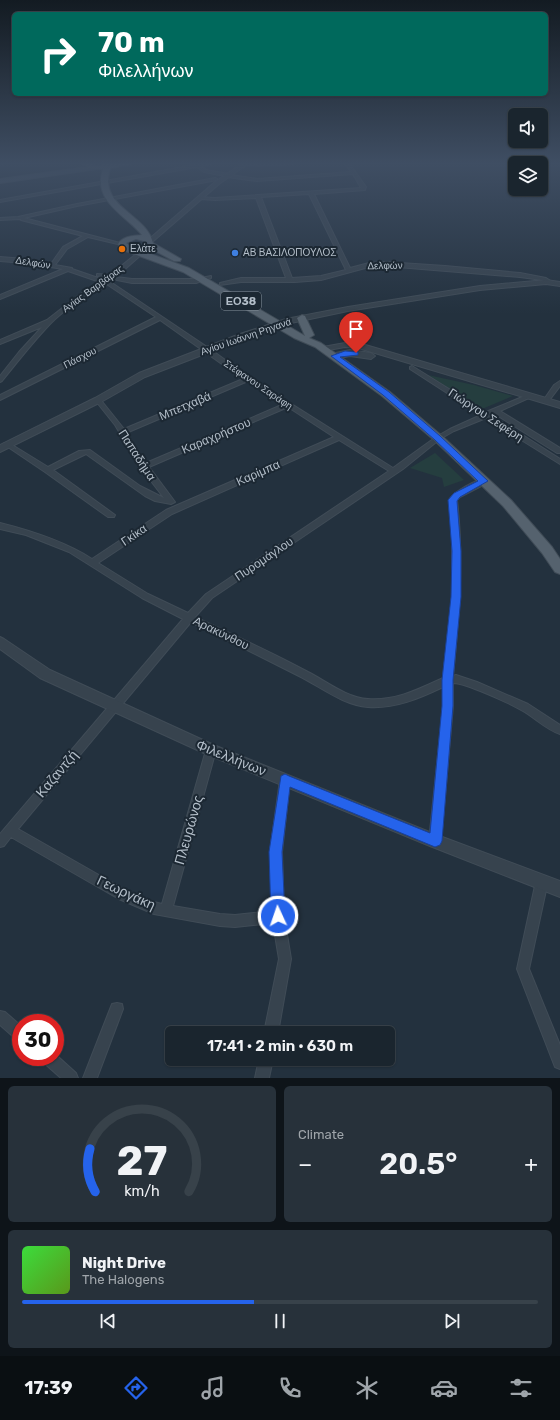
<!DOCTYPE html>
<meta charset="utf-8">
<style>
body{margin:0;font-family:Rubik,sans-serif;background:#27313a;color:#f1f3f6;height:100vh;display:flex;flex-direction:column;font-size:15px;white-space:nowrap}
*{box-sizing:border-box;margin:0}
p{font-size:13px;color:#9fa5aa}
.icon{flex:none;width:22px;height:22px;fill:none;stroke:currentColor;stroke-width:2;stroke-linecap:round;stroke-linejoin:round}
.map{position:relative;height:1078px;overflow:hidden}
.side{display:flex;flex-direction:column;gap:8px;padding:8px;background:#0e1419;flex:1}
.side>*{flex:none}
.hud{position:absolute;left:12px;top:12px;width:536px;height:84px;border-radius:6px;box-shadow:0 1px 3px #0004,0 0 0 1px #38424a;background:#00695c;color:#fff;overflow:hidden}
.buttons{position:absolute;left:508px;top:108px;display:grid;gap:8px}
.buttons a{display:grid;place-items:center;width:40px;height:40px;border-radius:6px;background:#1a252e;box-shadow:0 1px 3px #0004,0 0 0 1px #38424a;font-size:20px}
.speed{position:absolute;left:12px;top:1014px;display:flex;gap:8px;font-size:20px;font-weight:700;text-align:center}
.speed>*{display:grid;place-content:center;width:52px;height:52px;border-radius:50%;background:#1a252e;box-shadow:0 1px 3px #0004,0 0 0 1px #38424a;line-height:1}
.speed .limit{border:6px solid #d22;background:#fff;color:#111}
.pin{position:absolute;display:grid;place-items:center;width:34px;height:34px;color:#fff;margin:-41px -17px;border-radius:50% 50% 50% 0;rotate:-45deg;box-shadow:0 0 4px #0007}
.pin .icon{rotate:45deg}
.me{position:absolute;width:44px;margin:-22px;rotate:357deg;stroke-linejoin:round;filter:drop-shadow(0 0 3px #0008)}
.turn{display:flex;align-items:center;gap:14px;height:84px;padding:0 20px;font-size:18px}
.turn .icon{width:52px;height:52px;stroke-width:2.5}
.turn b{display:block;font-size:28px;line-height:34px}
.big{font-size:30px;font-weight:600;line-height:1.1}
.side .card{flex:1;display:flex;flex-direction:column;justify-content:center;gap:6px;min-width:0;padding:0 14px;border-radius:6px;background:#27313a}
.side .dial{align-items:center;gap:0}
.dial svg{height:104px;overflow:visible;fill:none;stroke:#38424a;stroke-width:7;stroke-linecap:round;text-anchor:middle}
.dial text{fill:#f1f3f6;stroke:none}
.song{display:flex;align-items:center;gap:12px}
.cover{width:48px;height:48px;border-radius:6px;background:linear-gradient(135deg,hsl(120 70% 55%),hsl(90 70% 35%))}
.played{height:4px;border-radius:2px;background:linear-gradient(90deg,#2563eb 45%,#38424a 45%)}
.keys{display:flex;justify-content:space-around;direction:ltr}
.heat{display:flex;justify-content:space-between;align-items:center;font-size:22px;direction:ltr}
.side .tiles{flex:1;display:grid;gap:8px;grid-template-columns:1fr 1fr}
.card:last-child{grid-column:span 2}
.trip{position:absolute;left:165px;top:1026px;width:230px;height:40px;border-radius:6px;background:#1a252e;box-shadow:0 1px 3px #0004,0 0 0 1px #38424a;font-weight:600;line-height:40px;text-align:center}
.dock{display:flex;height:64px;justify-content:space-around;align-items:center;background:#0a0f12;color:#9fa5aa}
.dock .icon{width:28px;height:28px}
.dock .current{color:#2563eb}
.dock b{font-size:18px;color:#f1f3f6}
.map>svg:first-child{display:block}
.green{fill:#253e3f}
.lines{fill:none;stroke-linecap:round;stroke-linejoin:round}
.minor-casing{stroke:#404c57;stroke-width:2}
.tertiary-casing{stroke:#404c57;stroke-width:2}
.secondary-casing{stroke:#404c57;stroke-width:2}
.primary-casing{stroke:#404c57;stroke-width:2}
.minor{fill:#37434e;fill-rule:evenodd}
.tertiary{fill:#37434e;fill-rule:evenodd}
.secondary{fill:#455261;fill-rule:evenodd}
.primary{fill:#55626e;fill-rule:evenodd}
.route{fill:#2563eb;stroke:#184099}
.food-dot{fill:#e8710a;stroke:#1c2833;stroke-width:1.5}
.shop-dot{fill:#3f7fe0;stroke:#1c2833;stroke-width:1.5}
.labels{text-anchor:middle;dominant-baseline:central;stroke-width:4;stroke-linejoin:round;paint-order:stroke}
.far-poi-label{font-size:10px;fill:#b3bec9;stroke:#1c2833;text-anchor:start}
.far-street-label{font-size:10px;fill:#b3bec9;stroke:#1c2833}
.shield{fill:#1c2833;stroke:#86919c;stroke-width:1}
.shield-label{font-size:11px;font-weight:bold;fill:#b3bec9}
.street-label{font-size:12px;fill:#b3bec9;stroke:#1c2833}
.near-street-label{font-size:14px;fill:#b3bec9;stroke:#1c2833}
</style>
<div class="map">
<svg width="560" height="1078" viewBox="0 0 560 1078">
<rect width="100%" height="100%" fill="#23313e"/>
<g class="green">
<polygon points="428,375 474,385 513,396 482,409"/>
<polygon points="435,453 464,480 444,487 442,478 410,468"/>
</g>
<g class="lines">
<defs>
<g id="minor">
<polygon points="0,163 3,163 0,165"/>
<path d="M193,163H212L201,166L206,170L229,174L231,175L257,179L351,172L345,163H349L366,187L365,190L314,194L350,268L369,263L385,262L445,266L520,273L546,278L552,282L549,284L542,280L520,277L385,266L369,267L321,280L295,282H241L220,285V283L241,278H286L256,198L215,200L200,199H198V197L215,198L361,188L353,174L257,181L227,177L225,176L204,172L197,167L0,202V200L194,165ZM309,194L346,270L321,276L292,278L261,197Z"/>
<polygon points="245,163 293,163 291,164 259,166 244,165"/>
<path d="M215,178L217,179V180L77,206L24,218L124,244L122,245L88,237L67,249L55,265L72,268V269L104,280L106,278L97,276V274L110,275L140,251L143,253L142,254L116,277L132,279H196L211,276V278L196,283H132L112,279L109,281L210,349L250,378L393,468L436,437L450,429L481,415L410,369V367L412,366L486,412L527,395H531V397L500,411L560,448V453H557L495,414L491,415L560,459V464L486,418L454,431L440,439L403,469L212,598L195,617C233,635 271,652 308,672C326,681 347,698 368,699C396,701 419,689 443,678L452,597V527L449,500C454,492 477,478 487,479L488,481L487,483L460,497L457,500C464,560 459,616 453,676L456,675L477,682L528,704L560,725V734C547,730 535,718 523,711C512,704 463,682 453,683V706L441,841L439,845L435,846L431,845L429,841L443,706V687C420,698 395,709 368,707C343,705 321,687 299,676C263,658 227,640 191,622L18,829L127,891L154,902L162,904L206,750L207,747L211,746L215,747L216,750L173,906L220,914L235,915L272,911L270,852L280,780L281,777L285,775L289,777L290,780L282,852L284,916L291,959L278,1033H264L279,959L273,923L235,927L220,926L154,914L119,899L11,837L4,846L0,847V834L183,619L142,598L69,552L26,535L0,529V523C32,531 64,541 92,559L166,510L334,437L288,407L149,467L175,502L171,504L155,501L145,496L86,454L53,470L115,515L114,517H108L45,472L5,445L3,444L5,443H9L48,467L79,451L90,450L140,486L164,498L141,468L115,425L95,400L98,398L100,399L124,429L243,379L160,320L0,400V395L156,317L105,283C86,295 66,308 50,324C33,342 17,362 2,381L0,382V376L19,352L42,327L0,344V340L47,320L79,295L100,282L68,271L0,299V295L63,269L25,263L0,261V257L25,259L51,264L63,247L83,236L21,220V219L0,220V218L18,217L77,204ZM248,381L284,404L146,463L126,433ZM339,440L389,471L206,594L188,613L148,594L98,563L172,514Z"/>
<polygon points="560,381 560,386 548,402 544,402 543,401 554,385"/>
<polygon points="542,875 546,877 548,881 529,969 560,1045 560,1069 555,1067 517,969 536,881 538,877"/>
<polygon points="117,1003 122,1004 123,1009 97,1078 83,1078 112,1004"/>
<polygon points="0,1011 5,1012 21,1026 21,1041 16,1039 0,1025"/>
<polygon points="55,1054 76,1073 78,1078 61,1078 43,1062 41,1057 55,1057"/>
<polygon points="259,1059 273,1059 269,1078 255,1078"/>
</g>
<g id="tertiary">
<polygon points="243,163 249,163 219,184 151,243 147,243 147,241 215,182"/>
<polygon points="546,280 560,282 560,286 546,284 480,290 348,311 291,323 246,338 145,377 101,402 0,452 0,445 95,398 139,373 240,334 286,319 348,307 480,286"/>
<polygon points="345,343 362,344 560,402 560,408 358,348 345,347 323,351 319,349 323,347"/>
<polygon points="350,350 371,353 375,356 371,359 350,356 334,359 330,356 331,354"/>
<polygon points="0,637 4,639 50,670 216,746 437,835 560,881 560,897 430,846 206,754 40,678 0,649"/>
</g>
<polygon id="secondary" points="95,166 98,168 97,169 0,183 0,179"/>
<path id="primary" d="M82,163H89L97,166L110,163H132L131,164L111,168L110,169C98,208 146,213 153,243L181,259L180,261H174L146,246L144,241L136,239L126,243L132,247L189,268L305,336L297,318L302,315L305,316L314,335L309,338L321,343L390,392L442,436L511,500L552,547L560,559V574L555,572L542,553L503,506L434,440L382,396L315,347L294,338L183,272L123,250L118,244C124,235 135,236 142,235C126,215 92,202 103,169L89,168Z"/>
</defs>
<use href="#minor" class="minor-casing"/>
<use href="#tertiary" class="tertiary-casing"/>
<use href="#secondary" class="secondary-casing"/>
<use href="#primary" class="primary-casing"/>
<use href="#minor" class="minor"/>
<use href="#tertiary" class="tertiary"/>
<use href="#secondary" class="secondary"/>
<use href="#primary" class="primary"/>
</g>
<linearGradient id="sky" x2="0" y2="1"><stop stop-color="#131b22"/><stop offset="0.52" stop-color="#3f4e63"/><stop offset="1" stop-color="#3f4e63" stop-opacity="0"/></linearGradient>
<rect width="560" height="314" fill="url(#sky)"/>
<polygon class="route" points="345,351 358,352 358,355 340,357 389,392 440,436 488,481 460,497 457,501 461,551 461,597 453,680 453,706 442,841 440,845 435,847 290,787 282,852 285,916 283,921 278,923 273,921 271,916 269,852 281,776 285,774 289,776 430,833 442,706 442,680 451,597 452,551 448,500 454,493 478,481 435,440 383,395 331,356"/>
<circle class="food-dot" cx="122" cy="249" r="4"/>
<circle class="shop-dot" cx="235" cy="253" r="4"/>
<g class="labels">
<g class="far-poi-label">
<text x="130" y="249">Ελάτε</text>
<text x="243" y="253">ΑΒ ΒΑΣΙΛΟΠΟΥΛΟΣ</text>
</g>
<g class="far-street-label">
<text transform="translate(33 263) rotate(9)">Δελφών</text>
<text transform="translate(385 266) rotate(-1)">Δελφών</text>
<text transform="translate(93 289) rotate(-36)">Αγίας Βαρβάρας</text>
<text transform="translate(246 337) rotate(-19)">Αγίου Ιωάννη Ρηγανά</text>
<text transform="translate(80 358) rotate(-27)">Πάσχου</text>
<text transform="translate(258 385) rotate(34)">Στέφανου Σαράφη</text>
</g>
<rect class="shield" x="221" y="292" width="40" height="18" rx="3"/>
<g class="shield-label">
<text x="241" y="301">ΕΟ38</text>
</g>
<g class="street-label">
<text transform="translate(185 406) rotate(-23)">Μπετχαβά</text>
<text transform="translate(486 415) rotate(33)">Γιώργου Σεφέρη</text>
<text transform="translate(216 436) rotate(-23)">Καραχρήστου</text>
<text transform="translate(137 455) rotate(57)">Παπαδήμα</text>
<text transform="translate(258 473) rotate(-24)">Καρίμπα</text>
<text transform="translate(134 535) rotate(-34)">Γκίκα</text>
<text transform="translate(264 559) rotate(-34)">Πυρομάγλου</text>
<text transform="translate(221 633) rotate(26)">Αρακύνθου</text>
</g>
<g class="near-street-label">
<text transform="translate(231 758) rotate(22)">Φιλελλήνων</text>
<text transform="translate(57 774) rotate(-50)">Καζαντζή</text>
<text transform="translate(189 830) rotate(-74)">Πλευρώνος</text>
<text transform="translate(126 893) rotate(25)">Γεωργάκη</text>
</g>
</g>
</svg>
<div class="buttons">
<a><svg class="icon" aria-label="sound" viewBox="0 0 24 24"><path d="M4 9h4l5-4v14l-5-4H4zM17 9q2 3 0 6"/></svg></a>
<a><svg class="icon" aria-label="layers" viewBox="0 0 24 24"><path d="M12 4l9 5-9 5-9-5zM3 14l9 5 9-5"/></svg></a>
</div>
<div class="speed"><div class="limit">30</div></div>
<div class="pin" style="left:356px;top:353px;background:#d93025"><svg class="icon" aria-label="arrive" viewBox="0 0 24 24"><path d="M6 21V4h12l-3 4 3 4H6"/></svg></div>
<svg class="me" style="left:278px;top:916px" viewBox="-20 -20 40 40"><circle r="17" fill="#2563eb" stroke="#fff" stroke-width="3"/><path d="M0-11L8 9 0 5-8 9z" fill="#fff"/></svg>
<div class="trip">17:41 · 2 min · 630 m</div>
<div class="hud">
<div class="turn"><svg class="icon" aria-label="right" viewBox="0 0 24 24"><path d="M7 20v-9h11M14 6l5 5-5 5"/></svg><div><b>70 m</b>Φιλελλήνων</div></div>
</div>
</div>
<section class="side">
<div class="tiles">
<div class="card dial"><svg viewBox="0 0 100 80">
<path d="M14 69A42 42 0 1 1 86 69"/>
<path d="M14 69A42 42 0 0 1 10 36" stroke="#2563eb"/>
<text x="50" y="56" font-size="32" font-weight="700">27</text>
<text x="50" y="72" font-size="11">km/h</text>
</svg></div>
<div class="card"><p>Climate</p>
<div class="heat"><a>−</a><b class="big">20.5°</b><a>+</a></div>
</div>
<div class="card">
<div class="song"><i class="cover"></i><div><b>Night Drive</b><p>The Halogens</p></div></div>
<div class="played"></div>
<div class="keys"><svg class="icon" aria-label="previous" viewBox="0 0 24 24"><path d="M18 5L8 12l10 7zM5 5v14"/></svg><svg class="icon" aria-label="pause" viewBox="0 0 24 24"><path d="M8 5v14M16 5v14"/></svg><svg class="icon" aria-label="next" viewBox="0 0 24 24"><path d="M6 5l10 7-10 7zM19 5v14"/></svg></div>
</div>
</div>
</section>
<nav class="dock">
<b>17:39</b>
<svg class="icon current" aria-label="directions" viewBox="0 0 24 24"><path d="M12 3l9 9-9 9-9-9zM9 14v-3h6M13 9l2 2-2 2"/></svg>
<svg class="icon" aria-label="music" viewBox="0 0 24 24"><path d="M9 18V5l10-2v13"/><circle cx="6" cy="18" r="3"/><circle cx="16" cy="16" r="3"/></svg>
<svg class="icon" aria-label="phone" viewBox="0 0 24 24"><path d="M5 4h4l2 5-3 2q2 4 5 5l2-3 5 2v4C11 20 4 13 5 4z"/></svg>
<svg class="icon" aria-label="climate" viewBox="0 0 24 24"><path d="M12 3v18M4 7l16 10M4 17L20 7"/></svg>
<svg class="icon" aria-label="car" viewBox="0 0 24 24"><path d="M5 17H2v-5l4-1 3-4h7l3 4 3 1v5h-3M9 17h6M6 11h13"/><circle cx="7" cy="17" r="2"/><circle cx="17" cy="17" r="2"/></svg>
<svg class="icon" aria-label="filters" viewBox="0 0 24 24"><path d="M4 7h16M4 17h16"/><circle cx="9" cy="7" r="2"/><circle cx="15" cy="17" r="2"/></svg>
</nav>
